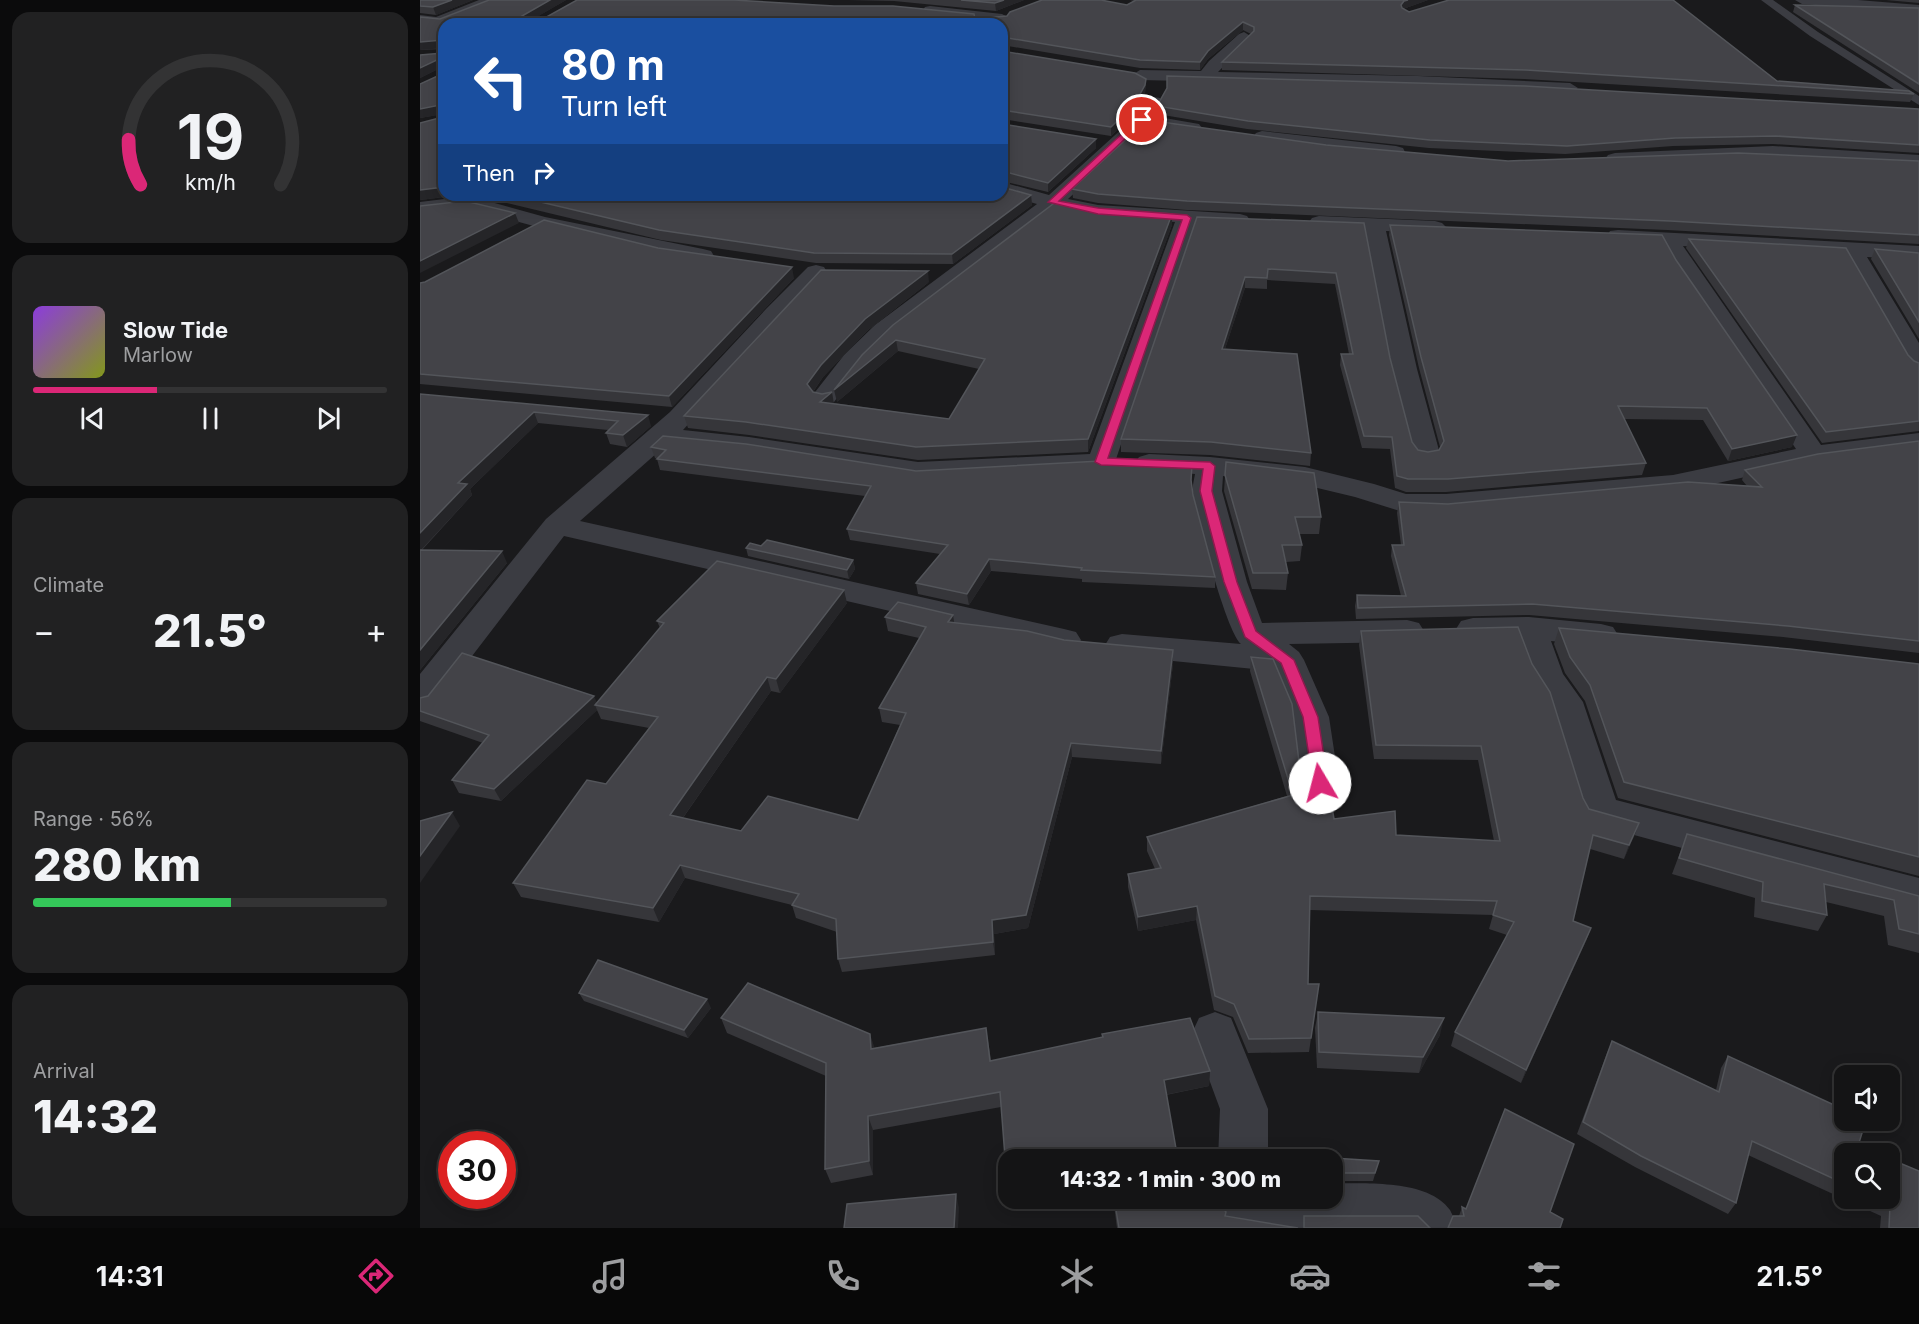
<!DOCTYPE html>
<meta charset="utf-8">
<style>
body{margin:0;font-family:Inter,sans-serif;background:#212122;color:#f1f3f6;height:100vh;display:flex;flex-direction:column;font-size:22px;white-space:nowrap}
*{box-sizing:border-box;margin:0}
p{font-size:20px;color:#9d9ea0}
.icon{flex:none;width:33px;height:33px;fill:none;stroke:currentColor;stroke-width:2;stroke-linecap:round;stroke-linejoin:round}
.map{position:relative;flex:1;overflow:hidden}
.details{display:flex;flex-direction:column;gap:12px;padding:12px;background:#0b0b0c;width:420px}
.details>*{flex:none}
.guide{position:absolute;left:18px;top:18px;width:570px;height:183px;border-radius:18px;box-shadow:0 3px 15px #0003,0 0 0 2px #333334;background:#1a4fa0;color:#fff;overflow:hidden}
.buttons{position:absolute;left:1414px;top:1065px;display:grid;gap:12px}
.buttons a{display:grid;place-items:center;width:66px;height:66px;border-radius:12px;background:#141415;box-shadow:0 3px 15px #0003,0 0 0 2px #333334;font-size:30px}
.speed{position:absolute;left:18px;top:1131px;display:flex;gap:12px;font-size:30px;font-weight:700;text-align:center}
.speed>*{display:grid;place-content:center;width:78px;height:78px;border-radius:50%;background:#141415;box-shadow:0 3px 15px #0003,0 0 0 2px #333334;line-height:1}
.speed .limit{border:9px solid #d22;background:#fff;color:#111}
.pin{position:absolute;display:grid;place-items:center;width:51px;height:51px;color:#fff;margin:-26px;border:3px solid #fff;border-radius:50%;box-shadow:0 2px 6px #0007}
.me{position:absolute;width:66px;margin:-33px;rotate:352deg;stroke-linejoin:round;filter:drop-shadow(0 0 4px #0008)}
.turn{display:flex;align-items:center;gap:21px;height:126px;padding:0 24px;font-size:27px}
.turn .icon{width:78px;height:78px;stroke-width:2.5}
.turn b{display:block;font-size:42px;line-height:51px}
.then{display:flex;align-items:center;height:57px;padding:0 24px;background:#0003;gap:12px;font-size:22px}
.big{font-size:45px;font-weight:800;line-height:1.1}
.details .widget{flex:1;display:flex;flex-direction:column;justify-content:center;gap:9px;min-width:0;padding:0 21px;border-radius:18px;background:#212122}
.details .dial{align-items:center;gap:0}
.dial svg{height:156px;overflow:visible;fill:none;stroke:#333334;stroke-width:7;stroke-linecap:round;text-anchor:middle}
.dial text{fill:#f1f3f6;stroke:none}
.song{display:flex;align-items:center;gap:18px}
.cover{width:72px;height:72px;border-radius:9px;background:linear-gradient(135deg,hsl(270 70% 55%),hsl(70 70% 35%))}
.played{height:6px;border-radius:3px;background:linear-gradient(90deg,#db2777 35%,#333334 35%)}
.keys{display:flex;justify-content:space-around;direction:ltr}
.heat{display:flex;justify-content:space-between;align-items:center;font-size:33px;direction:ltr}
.charge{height:9px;border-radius:4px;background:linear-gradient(90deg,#34c759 56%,#333334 0)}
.trip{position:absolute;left:578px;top:1149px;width:345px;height:60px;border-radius:18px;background:#141415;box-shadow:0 3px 15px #0003,0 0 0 2px #333334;font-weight:800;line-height:60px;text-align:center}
.tab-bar{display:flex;height:96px;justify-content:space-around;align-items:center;background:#080808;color:#9d9ea0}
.tab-bar .icon{width:42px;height:42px}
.tab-bar .selected{color:#db2777}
.tab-bar b{font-size:27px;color:#f1f3f6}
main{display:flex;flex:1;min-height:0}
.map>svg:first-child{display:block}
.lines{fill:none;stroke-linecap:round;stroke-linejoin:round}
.service{fill:#3b3c42;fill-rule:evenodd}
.minor{fill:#3b3c42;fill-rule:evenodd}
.tertiary{fill:#3b3c42;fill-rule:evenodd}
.wall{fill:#36363a}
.shaded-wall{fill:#252528}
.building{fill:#434348;stroke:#53555a;stroke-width:1.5}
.route{fill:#db2777;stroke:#8e194d;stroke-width:1.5}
</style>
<main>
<section class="details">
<div class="widget dial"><svg viewBox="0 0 100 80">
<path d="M14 69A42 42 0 1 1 86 69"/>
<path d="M14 69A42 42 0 0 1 8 46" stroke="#db2777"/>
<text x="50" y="56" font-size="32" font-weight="700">19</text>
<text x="50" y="72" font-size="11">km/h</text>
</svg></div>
<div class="widget">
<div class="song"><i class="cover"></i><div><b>Slow Tide</b><p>Marlow</p></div></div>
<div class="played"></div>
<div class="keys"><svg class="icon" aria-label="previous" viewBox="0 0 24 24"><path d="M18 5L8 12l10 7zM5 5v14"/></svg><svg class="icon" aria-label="pause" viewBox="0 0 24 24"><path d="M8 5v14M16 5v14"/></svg><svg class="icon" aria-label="next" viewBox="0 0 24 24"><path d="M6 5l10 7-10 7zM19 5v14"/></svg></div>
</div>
<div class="widget"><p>Climate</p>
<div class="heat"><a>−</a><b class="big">21.5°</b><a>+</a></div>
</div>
<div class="widget"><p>Range · 56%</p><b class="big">280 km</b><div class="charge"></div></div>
<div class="widget"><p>Arrival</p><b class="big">14:32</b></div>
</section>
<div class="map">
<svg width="1499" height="1228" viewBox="0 0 1499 1228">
<rect width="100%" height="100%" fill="#1a1a1c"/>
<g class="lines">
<polygon class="service" points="1341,0 1353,0 1398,32 1499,96 1499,105 1390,36"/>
<g class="minor">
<polygon points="59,0 78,0 76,3 22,25 0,23 0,15 16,17"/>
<polygon points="510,6 582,14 589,18 582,22 505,13 503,10 505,7"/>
<path d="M824,32L832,37L798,72L998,76L1150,83L1158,88L1150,93C1007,86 863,83 720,80L712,75L720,70L781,71L789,61L819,34Z"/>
<polygon points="734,97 740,98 743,102 733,116 779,124 782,128 779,132 773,133 726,126 648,199 678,205 820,214 827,216 830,220 827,224 820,226 776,223 695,462 691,468 681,470 498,480 329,453 246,445 160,521 644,629 656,632 661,640 656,648 644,651 144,536 13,707 0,711 0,674 126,519 250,412 346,309 388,267 396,265 404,267 407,272 263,430 329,437 498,462 670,454 755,222 678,217 637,209 473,335 442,365 414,402 405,404 396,402 392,396 424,355 455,325 617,204 582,194 582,182 629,195 716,116 728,98"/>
<polygon points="842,131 976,146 983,148 985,152 983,156 976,158 836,141 833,137 836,133"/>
<polygon points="1353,146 1499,155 1499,167 1353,158 1195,165 1188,163 1185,159 1188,155 1195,153"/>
<polygon points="49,196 125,217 283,249 291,251 294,256 291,261 283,263 241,256 121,228 48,208 0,214 0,202"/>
<polygon points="899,216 1015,221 1022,223 1026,227 1022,231 1015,233 966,231 997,369 1020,454 1016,460 1006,462 996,460 992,454 971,369 945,230 892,226 889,222 892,218"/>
<path d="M1198,230L1499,246V260L1447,257L1499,343V372L1490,369L1486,364L1424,255L1263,246L1401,445L1499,433V449L1393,462L1253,493L1026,512H983L935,497L885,485L803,476L802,491L827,582L842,623L987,620L999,623L1004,631L999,639L987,642L869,644L879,652L884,660L909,717L919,783L914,793L900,798L886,793L881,783L873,717L854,671L702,656L690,653L685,645L690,637L702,634L821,644C806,631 776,516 773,492C772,487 774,480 775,474L719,469L715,463L719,457L729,454L790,457L885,467L954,484L986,494H1026L1253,475L1376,449L1240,245L1190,241L1187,236L1190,231Z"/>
<polygon points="1109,617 1181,624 1193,627 1198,635 1193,643 1181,646 1131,641 1143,674 1163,702 1196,800 1499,878 1499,912 1166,822 1160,811 1128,705 1110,677 1096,639 1053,640 1041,637 1036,629 1041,621 1053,618"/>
<polygon points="795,1012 811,1018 848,1109 848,1160 798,1160 800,1109 772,1033 779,1018"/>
<path d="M912,1183C946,1184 1008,1179 1030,1210C1033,1215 1035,1223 1037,1228H816L804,1223L796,1205L799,1198H912Z"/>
</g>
<polygon class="tertiary" points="1375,0 1438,0 1499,5 1499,13 1382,4"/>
</g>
<g class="wall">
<polygon points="0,0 53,0 16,15 0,13"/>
<polygon points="69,0 146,0 113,19 555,19 707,5 714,1 710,0 1008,0 983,9 989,12 1357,81 1494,94 1490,102 1104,79 802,70 802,62 831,34 823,30 788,59 780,70 720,68 582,45 582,24 24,24 40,195 0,200 0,123 23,117 23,114 0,118 0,84 22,74 22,67 0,78 0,55 23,53 23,49 0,50 20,19"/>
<polygon points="428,0 604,0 576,11 474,1"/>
<polygon points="1466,0 1499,0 1499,3"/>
<polygon points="1375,5 1499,8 1499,93 1373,12"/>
<polygon points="582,51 726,79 725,94 714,114 691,136 582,119"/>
<polygon points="737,106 1499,109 1499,153 1353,144 1253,146 1145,154 1009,148 827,129 737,114"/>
<polygon points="582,124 676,139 676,148 628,192 582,181"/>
<polygon points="906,145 1088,161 1499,161 1499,244 1247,230 767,210 678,203 653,198 652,189"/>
<polygon points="54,195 611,195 612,205 533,264 396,263 241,240"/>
<polygon points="777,217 944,223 970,358 992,442 998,450 1008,452 1019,450 1020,447 999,368 969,235 970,225 1256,260 1372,447 1308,461 1283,420 1204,419 1226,463 1222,475 1026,492 986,492 975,488 970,449 942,448 920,365 921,354 929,354 915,284 847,280 847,289 825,288 805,349 891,453 890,466 790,455 701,452 701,439"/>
<polygon points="752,225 668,452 498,460 329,435 268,428 264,416 509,282 447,331 403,377 393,392 414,403 529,419 559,369 478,351 417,402 473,325"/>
<polygon points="1269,239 1488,355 1494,361 1499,363 1499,431 1402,443 1266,248"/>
<polygon points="238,248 374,278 252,407 0,384 0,283"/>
<polygon points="1455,249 1499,253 1499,339 1451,259"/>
<polygon points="0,394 231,426 207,447 190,444 186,433 188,430 118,423 50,489 52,495 2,550 87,563 0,670"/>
<polygon points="1499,441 1499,653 1363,637 1109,615 936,619 935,606 937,595 981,596 971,556 972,545 981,545 977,513 979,502 1028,504 1327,486 1322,480 1325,470"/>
<polygon points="231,447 496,471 772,476 771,484 773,495 795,577 795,588 662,582 662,579 571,571 549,605 498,594 496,583 520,554 430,540 427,529 445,496 240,470 237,459 235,458"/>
<polygon points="806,462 901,517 899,534 879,534 882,545 880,561 866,562 868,573 866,590 832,589 804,491"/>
<polygon points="326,548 433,560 435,569 429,579 328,556"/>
<polygon points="427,603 360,693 351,691 263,818 321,831 438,820 480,725 462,722 459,708 499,638 468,631 465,617 533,615 534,623 753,664 741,764 652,757 608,928 574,934 575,955 422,972 418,959 417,932 376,918 372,905 265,878 239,922 101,897 93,883 186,784 229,728 181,719 177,710 81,801 39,793 32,780 63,743 0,721 0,698 177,703 240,628 237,621"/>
<polygon points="1139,628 1499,664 1499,876 1198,798 1165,701 1145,673 1134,644"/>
<polygon points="941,631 1163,798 1169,809 1219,823 1204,859 1170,849 1153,921 1171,928 1166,941 1101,1083 1031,1046 1035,1032 1087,935 1069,929 1073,915 890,910 888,984 899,984 889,1052 828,1053 813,1017 794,1010 776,920 718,931 708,887 708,874 735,869 727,851 727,837 867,796 830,671 831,657 880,770 887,781 914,819 976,835 1074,841 1058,760 954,759 939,645"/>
<polygon points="1267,834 1499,896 1499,953 1468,945 1464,916 1406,902 1407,915 1398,931 1334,917 1335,898 1252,874"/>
<polygon points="159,993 291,1008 268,1038 164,1001"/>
<polygon points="898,1012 1020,1035 999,1073 897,1068 895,1028"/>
<polygon points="301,1018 454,1048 566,1028 571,1060 790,1071 789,1086 746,1095 758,1160 588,1160 588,1180 586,1170 581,1107 453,1130 453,1175 411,1183 405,1169 406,1076 307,1033"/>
<polygon points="1192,1041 1296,1090 1301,1068 1308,1056 1425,1154 1425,1198 1470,1198 1499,1228 1460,1228 1461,1216 1328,1155 1316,1203 1308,1214 1215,1167 1157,1134 1187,1053"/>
<polygon points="881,1156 959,1161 953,1181 912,1181 912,1160 880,1160"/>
<polygon points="693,1198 765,1198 765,1203 805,1216 878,1228 697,1228"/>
<polygon points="1042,1207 1046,1209 1130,1212 1039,1216"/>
</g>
<g class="shaded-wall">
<polygon points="32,0 53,0 16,15 13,7"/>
<polygon points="130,0 146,0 105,24 102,16"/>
<polygon points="584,0 604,0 576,11 575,3"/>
<polygon points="988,0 1008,0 983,9 980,13 981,5 984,1"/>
<polygon points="823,22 823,30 788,59 780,70 780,62 788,51"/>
<polygon points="23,40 24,48 0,50 0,42"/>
<polygon points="21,58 24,66 0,78 0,68"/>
<polygon points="726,79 725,94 714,114 691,136 691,127"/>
<polygon points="20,105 24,114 0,118 0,109"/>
<polygon points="676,139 676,148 628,192 628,183"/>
<polygon points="24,187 24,195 40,195 0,200 0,190"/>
<polygon points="611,195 612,205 533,264 532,254"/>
<polygon points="95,213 99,223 0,273 0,261"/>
<polygon points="752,214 752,225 668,452 668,439"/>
<polygon points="372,267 374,278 252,407 249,396"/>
<polygon points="508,271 509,282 447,331 403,377 390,396 387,384 401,365 445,319"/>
<polygon points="825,277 825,288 801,361 802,349"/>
<polygon points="476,340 478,351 417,402 414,390"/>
<polygon points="412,392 414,404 400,402"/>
<polygon points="114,412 118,423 50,489 52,495 0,551 0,533 38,483"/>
<polygon points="228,415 231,426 207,447 203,435"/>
<polygon points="1377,435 1372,447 1308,461 1312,449"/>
<polygon points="82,551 87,563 0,670 0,650"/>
<polygon points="569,559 571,571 549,605 547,594"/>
<polygon points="433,560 435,569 429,579 427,570"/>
<polygon points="424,590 427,603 360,693 356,679"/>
<polygon points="533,615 535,628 528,622"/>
<polygon points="753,650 753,664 741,764 741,751"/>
<polygon points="347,677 351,691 255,829 250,815"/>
<polygon points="174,696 178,705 175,705 177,710 81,801 74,789"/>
<polygon points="651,743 652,757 608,928 574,934 575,955 573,942 572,920"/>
<polygon points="32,812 40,826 0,883 0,856"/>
<polygon points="1219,823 1214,837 1204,859 1209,845"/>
<polygon points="260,865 265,878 239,922 233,908"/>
<polygon points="777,906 776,920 718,931 718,917"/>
<polygon points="1171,928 1166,941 1101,1083 1106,1070"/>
<polygon points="287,999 291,1008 268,1038 264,1030"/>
<polygon points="1024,1018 1020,1035 999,1073 1003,1057"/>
<polygon points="450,1034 455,1049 451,1049"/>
<polygon points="790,1071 789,1086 744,1095 744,1080"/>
<polygon points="448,1116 453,1130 453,1175 449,1161"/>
<polygon points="536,1194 539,1208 538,1228 534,1228"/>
</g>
<g class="building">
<polygon points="0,0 32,0 13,7 0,6"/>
<polygon points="69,0 130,0 102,16 105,19 123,19 157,0 314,0 414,6 473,6 554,14 555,19 587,16 590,12 622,0 681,0 707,5 716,0 988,0 984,1 981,5 982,8 989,12 1029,0 1253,0 1357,81 1489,91 1494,94 1106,70 802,62 834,31 834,27 823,22 788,51 780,62 720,60 582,37 582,24 24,24 24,187 0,190 0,123 23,117 23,107 20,105 0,109 0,84 22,74 21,58 0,68 0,55 23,53 23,40 0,42 0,17 20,19"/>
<polygon points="541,0 584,0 575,3"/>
<polygon points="1375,5 1499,8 1499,84"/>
<polygon points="582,51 715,73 726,79 725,85 714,105 691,127 582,110"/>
<polygon points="747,76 1105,86 1499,109 1499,145 1356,136 1255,138 1147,146 1010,140 828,121 737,106 747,88"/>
<polygon points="727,120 906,145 1088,161 1318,153 1499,161 1499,235 1250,221 767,201 678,194 652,189"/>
<polygon points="582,124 676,139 628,183 582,171"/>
<polygon points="582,187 611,195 532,254 394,253 239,230 91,195 582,195"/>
<polygon points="45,201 95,213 0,261 0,206"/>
<polygon points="637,201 677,209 752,214 668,439 496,447 326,422 264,416 401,270 508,271 445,319 401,365 387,384 393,392 402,394 412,392 400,402 529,419 565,359 476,340 414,390 442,355 473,325"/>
<polygon points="777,217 944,223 970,358 992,442 998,450 1008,452 1019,450 1024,441 1001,357 970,225 1242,235 1256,260 1377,435 1312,449 1287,408 1198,406 1226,463 1028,479 988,479 977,476 972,437 944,436 921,354 933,354 916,273 848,269 847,278 825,277 802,349 877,354 891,453 791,442 701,439"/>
<polygon points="124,220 238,248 372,267 249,396 0,374 0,283 5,282"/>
<polygon points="1269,239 1426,248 1488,355 1494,361 1499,363 1499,421 1406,432"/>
<polygon points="1455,249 1499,253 1499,322"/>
<polygon points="0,394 228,415 203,435 186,433 198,421 114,412 38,483 47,484 0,533"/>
<polygon points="243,436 326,444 496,471 681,461 772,465 771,480 773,495 795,577 661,570 662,568 569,559 547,594 496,583 528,545 427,529 451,486 237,459 246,450 231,447"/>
<polygon points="1499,441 1499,641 1368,626 1112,604 938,608 937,595 986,596 972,545 984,545 979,502 1028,504 1268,482 1342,487 1325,470 1398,454"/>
<polygon points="806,462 894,473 901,517 875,517 882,545 862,545 868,573 833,573 805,475"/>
<polygon points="347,540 433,560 427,570 326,548 330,543 341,546"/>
<polygon points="0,550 82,551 0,650"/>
<polygon points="297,561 424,590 356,679 347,677 250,815 321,831 348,796 438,820 486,713 459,708 506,627 465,617 478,602 533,615 528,622 607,631 644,640 753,650 741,751 651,743 606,915 572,920 573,942 418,959 416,919 372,905 379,894 260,865 233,908 93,883 167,780 186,784 238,717 175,705 244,623 237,621"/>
<polygon points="1098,627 1112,664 1130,692 1163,798 1169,809 1219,823 1209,845 1173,835 1153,921 1171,928 1106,1070 1035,1032 1094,922 1073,915 1077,901 890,896 888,984 899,984 891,1038 829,1039 814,1004 795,996 777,906 718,917 708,874 741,868 727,837 873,795 831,657 853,659 872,704 880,770 887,781 901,786 908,784 914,819 975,811 976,835 1080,841 1061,746 956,745 941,631"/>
<polygon points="1139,628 1370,649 1499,664 1499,857 1204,782 1170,685 1150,657"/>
<polygon points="42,653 174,696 74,789 32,780 69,735 0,711 0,698 8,696"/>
<polygon points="32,812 0,856 0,821"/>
<polygon points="1267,834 1499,896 1499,934 1479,929 1474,900 1404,884 1407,915 1342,901 1343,882 1259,858"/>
<polygon points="178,960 287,999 264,1030 159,993"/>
<polygon points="328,983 450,1034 451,1049 566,1028 570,1061 683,1037 682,1034 770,1018 790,1071 744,1080 758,1160 688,1160 687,1154 654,1160 588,1160 588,1170 586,1170 580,1092 448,1116 449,1161 405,1169 406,1063 301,1018"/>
<polygon points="898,1012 1024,1018 1003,1057 899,1052"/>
<polygon points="1192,1041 1299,1092 1308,1056 1425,1110 1425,1120 1446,1120 1438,1146 1456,1154 1425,1154 1425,1184 1332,1141 1316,1203 1221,1156 1163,1122"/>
<polygon points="1085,1109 1154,1144 1130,1212 1143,1219 1140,1228 1028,1228 1033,1216 1044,1216 1042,1207 1046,1209"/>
<polygon points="881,1156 959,1161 955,1173 914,1173 912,1174 912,1160 881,1160"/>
<polygon points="1470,1159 1499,1171 1499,1228 1469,1228 1470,1205 1456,1198 1470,1198"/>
<polygon points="536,1194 534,1228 424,1228 427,1204"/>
<polygon points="694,1198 765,1198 765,1203 801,1206 806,1212 805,1216 878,1228 699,1228"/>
<polygon points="884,1216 998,1216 1010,1228 884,1228"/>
</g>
<polygon class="route" points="719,118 725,120 639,201 678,208 767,215 771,218 688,458 790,462 795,466 792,491 817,582 836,631 874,660 898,717 908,783 906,788 895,788 893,783 883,717 861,663 825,637 804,582 780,491 783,469 681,465 675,462 762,220 678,214 628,202"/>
</svg>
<div class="buttons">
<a><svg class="icon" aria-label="sound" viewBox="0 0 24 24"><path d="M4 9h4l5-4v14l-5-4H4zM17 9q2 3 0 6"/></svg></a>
<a><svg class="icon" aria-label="search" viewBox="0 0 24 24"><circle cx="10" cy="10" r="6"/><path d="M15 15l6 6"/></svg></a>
</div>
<div class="speed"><div class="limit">30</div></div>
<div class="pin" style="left:722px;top:120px;background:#d93025"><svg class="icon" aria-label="arrive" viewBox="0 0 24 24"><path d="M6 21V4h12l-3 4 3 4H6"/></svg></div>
<svg class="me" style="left:900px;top:783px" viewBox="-20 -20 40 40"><circle r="19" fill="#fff"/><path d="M0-13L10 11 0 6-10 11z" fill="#db2777"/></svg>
<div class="trip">14:32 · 1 min · 300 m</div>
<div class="guide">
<div class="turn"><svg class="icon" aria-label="left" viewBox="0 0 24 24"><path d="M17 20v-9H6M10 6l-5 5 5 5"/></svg><div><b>80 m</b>Turn left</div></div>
<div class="then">Then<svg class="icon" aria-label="right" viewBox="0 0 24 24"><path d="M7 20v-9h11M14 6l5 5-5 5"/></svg></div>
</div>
</div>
</main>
<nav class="tab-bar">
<b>14:31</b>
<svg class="icon selected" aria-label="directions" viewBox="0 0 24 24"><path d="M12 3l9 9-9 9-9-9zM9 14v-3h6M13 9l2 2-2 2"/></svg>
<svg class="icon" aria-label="music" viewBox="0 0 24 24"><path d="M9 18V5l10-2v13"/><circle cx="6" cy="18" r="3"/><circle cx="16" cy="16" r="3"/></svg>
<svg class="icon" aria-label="phone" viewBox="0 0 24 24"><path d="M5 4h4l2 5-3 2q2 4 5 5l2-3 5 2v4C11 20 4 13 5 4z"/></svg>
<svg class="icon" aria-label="climate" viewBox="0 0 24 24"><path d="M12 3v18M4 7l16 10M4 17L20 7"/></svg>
<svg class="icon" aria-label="car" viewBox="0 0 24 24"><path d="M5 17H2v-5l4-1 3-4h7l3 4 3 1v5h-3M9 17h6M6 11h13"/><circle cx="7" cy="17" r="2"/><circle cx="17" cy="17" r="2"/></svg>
<svg class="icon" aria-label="filters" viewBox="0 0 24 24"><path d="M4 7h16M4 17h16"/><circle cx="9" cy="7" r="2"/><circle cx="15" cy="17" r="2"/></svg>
<b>21.5°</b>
</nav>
